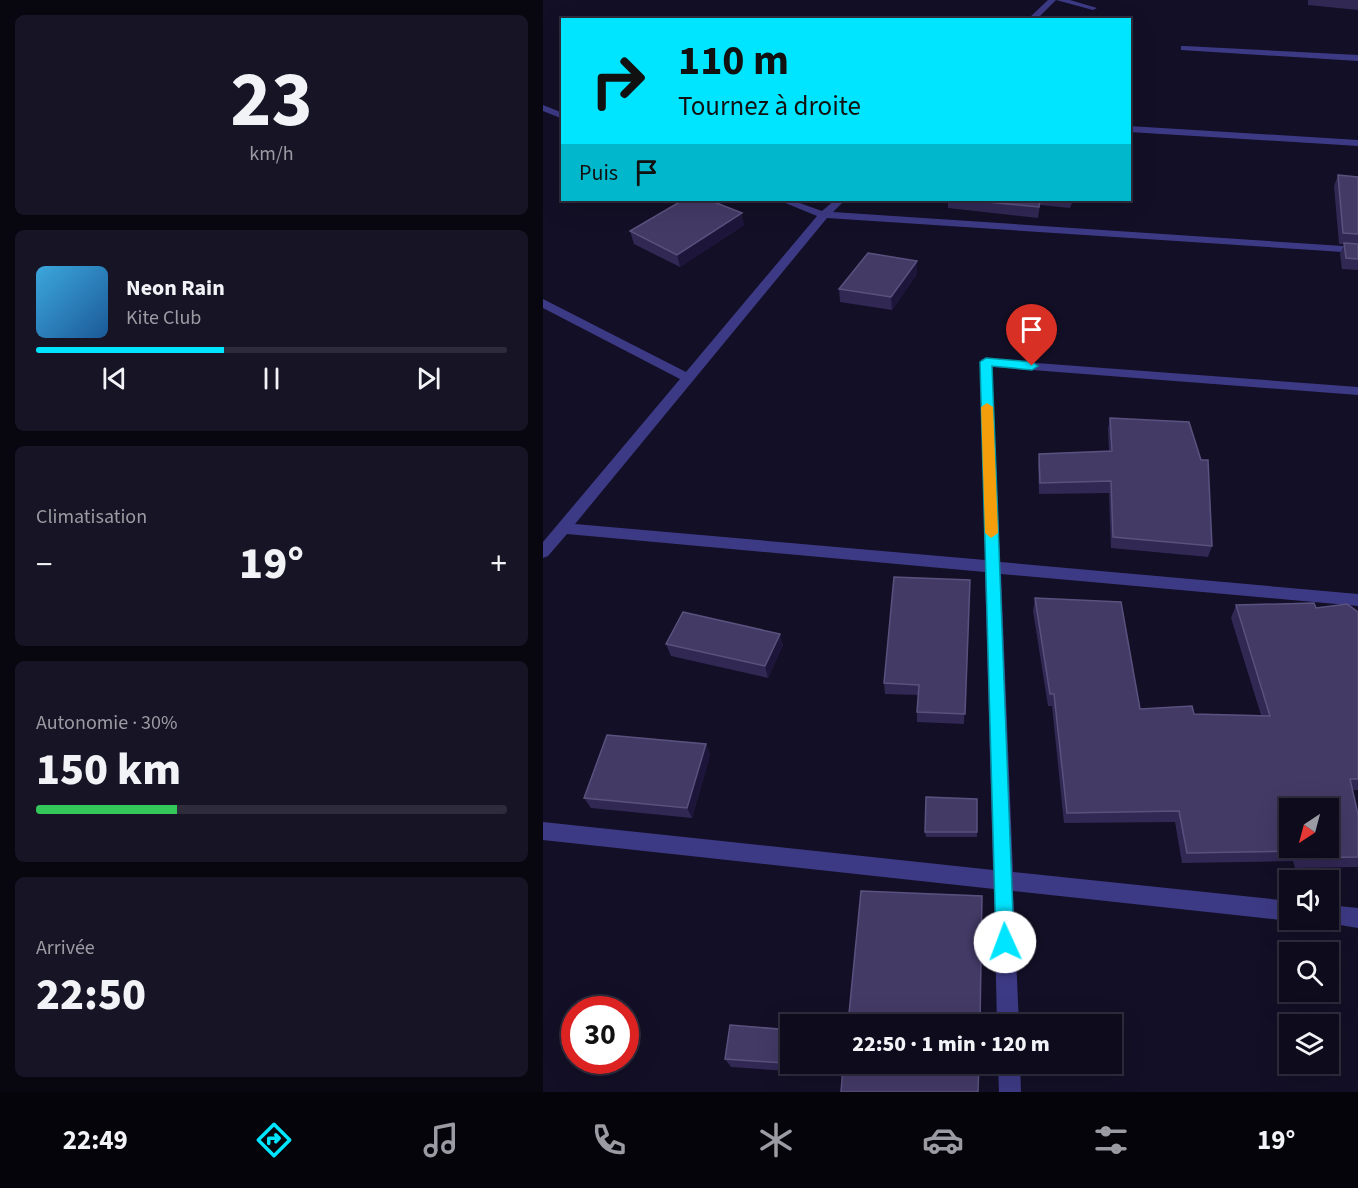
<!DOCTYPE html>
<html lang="fr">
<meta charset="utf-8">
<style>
body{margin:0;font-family:"Source Sans 3",sans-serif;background:#171425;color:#f1f3f6;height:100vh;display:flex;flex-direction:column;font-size:22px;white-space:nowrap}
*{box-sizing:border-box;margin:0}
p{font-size:20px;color:#9b9ba3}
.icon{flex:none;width:33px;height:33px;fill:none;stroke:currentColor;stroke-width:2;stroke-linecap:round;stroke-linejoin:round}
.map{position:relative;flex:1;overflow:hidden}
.sheet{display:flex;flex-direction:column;gap:15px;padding:15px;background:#08060f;width:543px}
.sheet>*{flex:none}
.guide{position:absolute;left:18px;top:18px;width:570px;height:183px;border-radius:0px;box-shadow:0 6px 24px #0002,0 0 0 2px #2e2b3b;background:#00e5ff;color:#111;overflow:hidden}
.needle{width:39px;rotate:216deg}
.tools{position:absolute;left:736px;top:798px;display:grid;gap:12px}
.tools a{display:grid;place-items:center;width:60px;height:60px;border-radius:0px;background:#0e0b1c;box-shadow:0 6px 24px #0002,0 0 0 2px #2e2b3b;font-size:30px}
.speed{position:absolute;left:18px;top:996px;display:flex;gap:12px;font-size:30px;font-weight:700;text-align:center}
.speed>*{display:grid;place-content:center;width:78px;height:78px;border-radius:50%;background:#0e0b1c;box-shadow:0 6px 24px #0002,0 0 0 2px #2e2b3b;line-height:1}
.speed .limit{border:9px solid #d22;background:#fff;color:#111}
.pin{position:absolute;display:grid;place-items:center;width:51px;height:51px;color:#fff;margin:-62px -26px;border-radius:50% 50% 50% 0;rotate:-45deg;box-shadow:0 0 6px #0007}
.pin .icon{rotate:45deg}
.me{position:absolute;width:66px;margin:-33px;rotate:358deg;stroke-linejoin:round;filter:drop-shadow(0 0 4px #0008)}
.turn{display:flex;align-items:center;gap:21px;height:126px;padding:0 18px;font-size:27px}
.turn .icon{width:78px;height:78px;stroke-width:2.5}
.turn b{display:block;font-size:42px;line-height:51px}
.then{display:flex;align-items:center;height:57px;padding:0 18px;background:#0003;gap:12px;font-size:22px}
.big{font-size:45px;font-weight:800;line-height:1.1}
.sheet .tile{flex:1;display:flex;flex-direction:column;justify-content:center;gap:9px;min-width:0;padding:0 21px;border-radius:9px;background:#171425}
.sheet .dial{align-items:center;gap:0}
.dial b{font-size:78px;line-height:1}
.song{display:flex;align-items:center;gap:18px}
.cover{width:72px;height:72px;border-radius:9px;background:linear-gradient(135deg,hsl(200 70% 55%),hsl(210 70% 35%))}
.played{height:6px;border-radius:3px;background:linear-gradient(90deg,#00e5ff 40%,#2e2b3b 40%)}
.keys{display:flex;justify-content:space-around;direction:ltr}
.heat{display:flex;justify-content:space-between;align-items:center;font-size:33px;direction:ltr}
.charge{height:9px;border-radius:4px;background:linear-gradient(90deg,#34c759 30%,#2e2b3b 0)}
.trip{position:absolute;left:237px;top:1014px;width:342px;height:60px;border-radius:0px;background:#0e0b1c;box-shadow:0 6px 24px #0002,0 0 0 2px #2e2b3b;font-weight:800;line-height:60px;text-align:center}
.tabs{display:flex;height:96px;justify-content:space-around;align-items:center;background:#06040b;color:#9b9ba3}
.tabs .icon{width:42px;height:42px}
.tabs .active{color:#00e5ff}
.tabs b{font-size:27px;color:#f1f3f6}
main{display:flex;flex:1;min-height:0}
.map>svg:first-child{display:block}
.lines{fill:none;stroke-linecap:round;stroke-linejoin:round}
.minor{fill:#3d3a85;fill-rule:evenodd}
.wall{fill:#312854}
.shaded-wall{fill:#1d163a}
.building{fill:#433a66;stroke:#5a527e;stroke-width:1.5;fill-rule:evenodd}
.route{fill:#00e5ff;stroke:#0095a6;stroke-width:1.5}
.slow{fill:#f59e0b}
</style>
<main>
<section class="sheet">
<div class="tile dial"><b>23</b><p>km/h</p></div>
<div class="tile">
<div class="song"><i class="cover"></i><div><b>Neon Rain</b><p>Kite Club</p></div></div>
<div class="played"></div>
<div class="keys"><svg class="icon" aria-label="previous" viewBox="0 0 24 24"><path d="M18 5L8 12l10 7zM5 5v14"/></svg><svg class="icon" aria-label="pause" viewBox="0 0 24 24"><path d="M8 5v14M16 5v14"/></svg><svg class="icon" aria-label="next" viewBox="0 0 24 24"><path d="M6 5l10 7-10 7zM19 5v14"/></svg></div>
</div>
<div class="tile"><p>Climatisation</p>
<div class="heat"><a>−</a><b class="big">19°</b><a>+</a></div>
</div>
<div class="tile"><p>Autonomie · 30%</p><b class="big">150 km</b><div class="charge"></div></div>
<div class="tile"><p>Arrivée</p><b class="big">22:50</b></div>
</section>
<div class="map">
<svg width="815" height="1092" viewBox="0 0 815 1092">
<rect width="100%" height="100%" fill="#130f26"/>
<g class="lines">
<g class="minor">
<polygon points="505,0 513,0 493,20 484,20"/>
<polygon points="513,0 527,0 554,8 550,10"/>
<polygon points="641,46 815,55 815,61 638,50 638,46"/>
<polygon points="0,105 20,113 20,119 0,111"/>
<polygon points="586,126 815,140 815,146 586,132"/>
<polygon points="235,200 248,200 279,211 292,200 302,200 290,212 815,247 815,253 284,218 32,524 442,560 437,362 439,359 815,387 815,395 449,367 457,562 815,594 815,606 458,574 470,872 747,901 747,920 751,920 747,921 470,891 476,1024 454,1024 451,889 0,840 0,822 450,870 442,572 24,534 5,556 0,558 0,542 137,379 0,308 0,299 143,372 274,216"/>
<polygon points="786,905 815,908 815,928 779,922 778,920 786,920"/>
<polygon points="455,1064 477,1064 478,1092 456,1092"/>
</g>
</g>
<g class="wall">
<polygon points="765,0 815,0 815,10 765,5"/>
<polygon points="795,175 815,177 815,270 799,269 797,254 801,244 796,244 791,186"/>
<polygon points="405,200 530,200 527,208 497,205 495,218 405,208"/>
<polygon points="201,225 137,267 91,244 87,231"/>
<polygon points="374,274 349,310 297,302 296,289"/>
<polygon points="567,418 669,546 665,557 568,548 566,493 496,494 495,465 496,454 566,451 565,429"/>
<polygon points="427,580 421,724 374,722 374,712 375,695 342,694 341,683"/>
<polygon points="492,598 597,709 651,714 718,715 688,618 693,605 773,608 815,612 815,790 809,790 815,814 815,867 752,868 750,861 639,863 632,822 521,823 509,706 505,706 490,611"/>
<polygon points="123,644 240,645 225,678 128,656"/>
<polygon points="163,744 167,755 149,818 48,808 41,798"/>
<polygon points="434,799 434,837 383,837 382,832"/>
<polygon points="182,1059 436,1064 300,1075 188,1067"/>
</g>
<g class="shaded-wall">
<polygon points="199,213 201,225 137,267 134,255"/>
<polygon points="374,261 374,274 349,310 348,297"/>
<polygon points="237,634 240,645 225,678 222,666"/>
<polygon points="163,744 167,755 149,818 144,808"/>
</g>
<g class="building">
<polygon points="795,175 815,177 815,234 800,233"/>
<polygon points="140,200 166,200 199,213 134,255 87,231"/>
<polygon points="423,200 497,200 496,207"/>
<polygon points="801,243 815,244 815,259 803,258"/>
<polygon points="325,253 374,261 348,297 296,289"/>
<polygon points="567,418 646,422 658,460 665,460 669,546 570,537 568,481 497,483 496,454 569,451"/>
<polygon points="351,577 427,580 422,714 374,712 376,685 341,683"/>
<path d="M492,598L578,602L597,709L649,706L651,714L727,716L693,605L771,603L773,608L804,604L815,612V779H807L815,814V857L760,858L758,851L644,853L636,811L524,813L511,694H507ZM747,808H786V848H747Z"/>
<polygon points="140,612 237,634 222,666 123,644"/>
<polygon points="64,735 163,744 144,808 41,798"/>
<polygon points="383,797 434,799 434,832 382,832"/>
<polygon points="318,891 439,896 437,1024 305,1024"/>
<polygon points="187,1025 248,1030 248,1064 436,1064 435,1092 298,1092 300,1067 182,1059"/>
</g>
<polygon class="route" points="443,358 489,362 495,366 489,370 449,366 471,942 469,949 462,951 456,949 453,942 437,362"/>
<polygon class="slow" points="444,403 450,407 455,533 448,538 442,533 438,407"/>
</svg>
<div class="tools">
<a><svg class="needle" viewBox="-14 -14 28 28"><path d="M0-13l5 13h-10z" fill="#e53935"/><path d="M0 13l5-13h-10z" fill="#9b9ba3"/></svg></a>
<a><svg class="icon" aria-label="sound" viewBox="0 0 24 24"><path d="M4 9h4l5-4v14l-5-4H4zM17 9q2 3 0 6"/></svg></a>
<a><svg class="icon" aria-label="search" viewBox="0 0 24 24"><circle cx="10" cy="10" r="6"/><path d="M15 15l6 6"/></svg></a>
<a><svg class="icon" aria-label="layers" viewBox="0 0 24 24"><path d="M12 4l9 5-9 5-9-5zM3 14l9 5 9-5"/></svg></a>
</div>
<div class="speed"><div class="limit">30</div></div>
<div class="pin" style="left:489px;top:366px;background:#d93025"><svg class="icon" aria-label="arrive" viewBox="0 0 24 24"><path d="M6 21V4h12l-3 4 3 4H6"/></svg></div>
<svg class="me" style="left:462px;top:942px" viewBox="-20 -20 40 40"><circle r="19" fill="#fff"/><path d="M0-13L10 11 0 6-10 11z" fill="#00e5ff"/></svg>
<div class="trip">22:50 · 1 min · 120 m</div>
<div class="guide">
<div class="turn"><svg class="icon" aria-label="right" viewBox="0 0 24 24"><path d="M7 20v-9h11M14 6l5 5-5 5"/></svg><div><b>110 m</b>Tournez à droite</div></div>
<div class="then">Puis<svg class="icon" aria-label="arrive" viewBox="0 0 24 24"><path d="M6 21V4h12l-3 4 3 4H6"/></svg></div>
</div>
</div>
</main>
<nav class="tabs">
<b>22:49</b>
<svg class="icon active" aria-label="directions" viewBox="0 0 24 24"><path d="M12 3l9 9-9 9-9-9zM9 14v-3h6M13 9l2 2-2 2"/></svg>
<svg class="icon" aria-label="music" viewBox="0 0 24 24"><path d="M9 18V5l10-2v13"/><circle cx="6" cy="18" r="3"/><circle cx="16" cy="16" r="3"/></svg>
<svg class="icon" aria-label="phone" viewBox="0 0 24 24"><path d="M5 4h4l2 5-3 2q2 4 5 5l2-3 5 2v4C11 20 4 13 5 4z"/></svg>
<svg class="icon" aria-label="climate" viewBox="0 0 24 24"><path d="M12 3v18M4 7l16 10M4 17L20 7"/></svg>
<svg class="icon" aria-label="car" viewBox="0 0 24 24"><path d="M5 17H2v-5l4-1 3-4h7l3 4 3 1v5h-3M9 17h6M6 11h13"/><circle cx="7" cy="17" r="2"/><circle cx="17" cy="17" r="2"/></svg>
<svg class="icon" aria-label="filters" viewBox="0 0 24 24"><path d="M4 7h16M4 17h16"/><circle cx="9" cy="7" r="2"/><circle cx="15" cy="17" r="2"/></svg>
<b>19°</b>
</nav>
